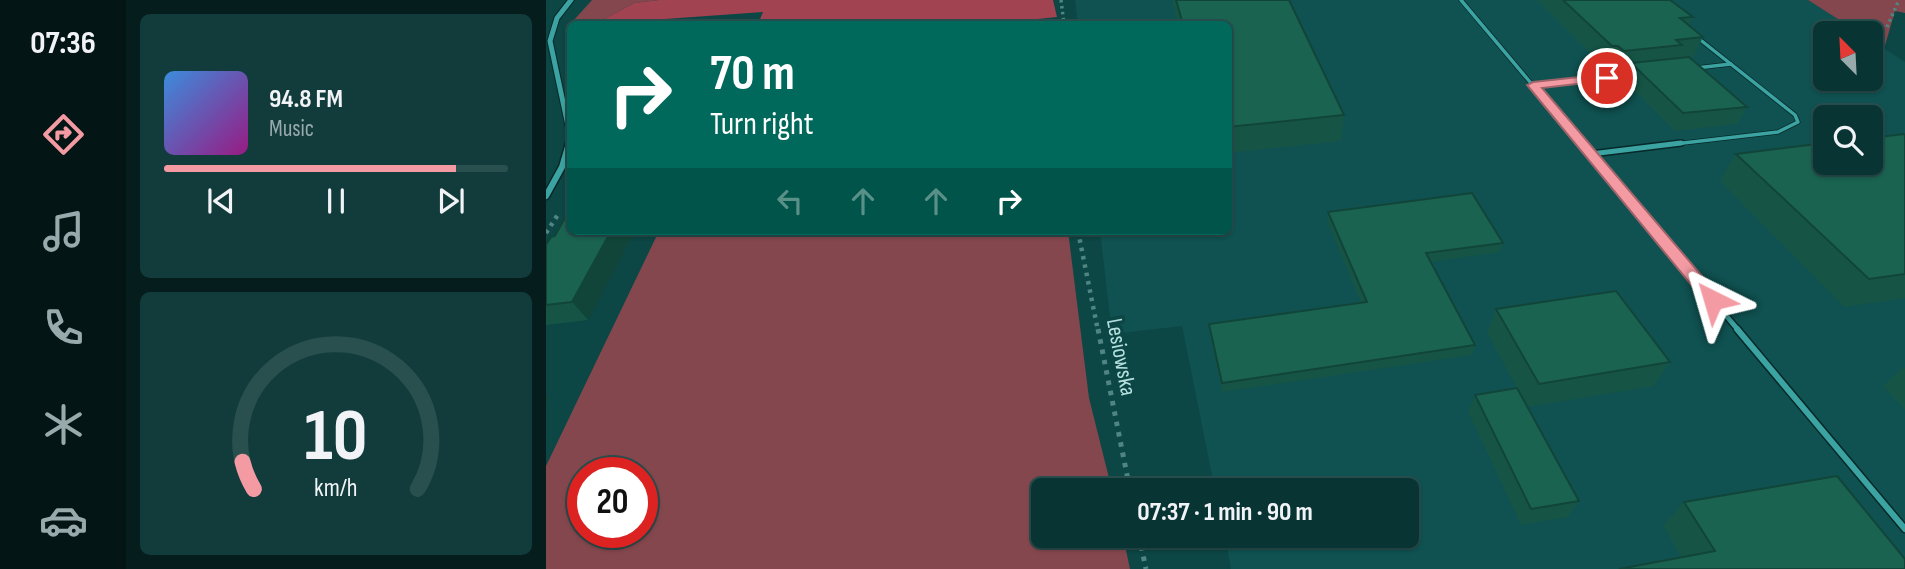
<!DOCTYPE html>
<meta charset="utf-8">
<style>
body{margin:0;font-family:"Sofia Sans Condensed",sans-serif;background:#123c3c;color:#f1f3f6;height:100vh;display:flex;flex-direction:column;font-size:26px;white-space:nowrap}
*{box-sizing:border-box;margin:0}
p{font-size:23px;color:#99aaac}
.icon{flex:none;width:38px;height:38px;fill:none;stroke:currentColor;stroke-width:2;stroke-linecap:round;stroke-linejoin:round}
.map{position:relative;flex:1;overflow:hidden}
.side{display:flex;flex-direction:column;gap:14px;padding:14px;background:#051d1d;width:420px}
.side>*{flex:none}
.banner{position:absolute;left:21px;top:21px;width:665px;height:214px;border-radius:10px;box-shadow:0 2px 5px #0004,0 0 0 2px #294f4f;background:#00695c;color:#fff;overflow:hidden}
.needle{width:46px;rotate:336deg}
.tools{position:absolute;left:1267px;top:21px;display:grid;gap:14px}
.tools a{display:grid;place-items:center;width:70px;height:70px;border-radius:10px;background:#093434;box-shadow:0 2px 5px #0004,0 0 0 2px #294f4f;font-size:35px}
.speed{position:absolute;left:21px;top:457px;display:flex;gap:14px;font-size:35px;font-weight:700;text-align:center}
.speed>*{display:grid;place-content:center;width:91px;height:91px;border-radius:50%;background:#093434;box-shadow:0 2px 5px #0004,0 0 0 2px #294f4f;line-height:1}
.speed .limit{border:10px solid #d22;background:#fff;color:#111}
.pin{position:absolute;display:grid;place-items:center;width:60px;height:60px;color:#fff;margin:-30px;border:4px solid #fff;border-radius:50%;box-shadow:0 2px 7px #0007}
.me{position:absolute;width:77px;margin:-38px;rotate:320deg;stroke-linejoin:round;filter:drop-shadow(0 0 5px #0008)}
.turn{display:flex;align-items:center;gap:24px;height:147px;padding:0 28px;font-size:32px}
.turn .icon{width:91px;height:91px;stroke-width:2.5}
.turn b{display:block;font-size:49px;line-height:60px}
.lanes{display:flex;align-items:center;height:66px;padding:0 28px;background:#0003;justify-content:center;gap:35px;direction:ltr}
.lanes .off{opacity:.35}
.side .card{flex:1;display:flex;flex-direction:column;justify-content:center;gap:10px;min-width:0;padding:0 24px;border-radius:10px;background:#123c3c}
.side .dial{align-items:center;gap:0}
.dial svg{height:182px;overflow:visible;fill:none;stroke:#294f4f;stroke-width:7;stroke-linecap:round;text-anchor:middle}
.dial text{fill:#f1f3f6;stroke:none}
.song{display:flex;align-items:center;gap:21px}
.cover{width:84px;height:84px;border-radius:10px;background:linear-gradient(135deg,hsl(210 70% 55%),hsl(310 70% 35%))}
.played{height:7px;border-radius:4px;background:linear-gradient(90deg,#f49aa3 85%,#294f4f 85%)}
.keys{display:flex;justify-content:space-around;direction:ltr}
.trip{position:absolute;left:485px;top:478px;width:388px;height:70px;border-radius:10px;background:#093434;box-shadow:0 2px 5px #0004,0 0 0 2px #294f4f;font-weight:700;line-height:70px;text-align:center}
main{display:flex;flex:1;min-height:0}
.tabs{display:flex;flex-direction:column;width:126px;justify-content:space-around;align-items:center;background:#041515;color:#99aaac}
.tabs .icon{width:49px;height:49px}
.tabs .selected{color:#f49aa3}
.tabs b{font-size:32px;color:#f1f3f6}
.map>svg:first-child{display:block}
.built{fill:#0f5251;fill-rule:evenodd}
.green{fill:#85474e;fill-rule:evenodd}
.forest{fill:#a24352}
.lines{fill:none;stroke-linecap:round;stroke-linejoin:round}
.service-far2-casing{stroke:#082929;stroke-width:5}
.service-far1-casing{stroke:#082929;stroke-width:8}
.service-casing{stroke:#082929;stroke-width:9}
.minor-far1-casing{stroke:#082929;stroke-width:7}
.minor-casing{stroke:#082929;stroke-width:9}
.path-far2{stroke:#508583;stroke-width:3.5;stroke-dasharray:2.5 3.5;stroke-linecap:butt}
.path-far1{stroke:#508583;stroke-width:4.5;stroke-dasharray:3.5 5;stroke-linecap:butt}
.path{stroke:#508583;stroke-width:5;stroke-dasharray:4.5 6;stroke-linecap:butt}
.service-far2{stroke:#3ba3a1;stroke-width:3.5}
.service-far1{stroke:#3ba3a1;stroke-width:5}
.service{stroke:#3ba3a1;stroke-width:6}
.minor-far1{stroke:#3ba3a1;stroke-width:5}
.minor{stroke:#3ba3a1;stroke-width:6}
.wall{fill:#165546}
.shaded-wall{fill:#124539}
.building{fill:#1a6351;stroke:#124539;stroke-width:2}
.route{fill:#f49aa3;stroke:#9f646a;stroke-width:2}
.labels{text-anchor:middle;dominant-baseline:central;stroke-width:7;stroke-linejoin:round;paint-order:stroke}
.street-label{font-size:23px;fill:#b4e1df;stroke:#0c4645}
</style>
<main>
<nav class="tabs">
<b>07:36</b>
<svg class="icon selected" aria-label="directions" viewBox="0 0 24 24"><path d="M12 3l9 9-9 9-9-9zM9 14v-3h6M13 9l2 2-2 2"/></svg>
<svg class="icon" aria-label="music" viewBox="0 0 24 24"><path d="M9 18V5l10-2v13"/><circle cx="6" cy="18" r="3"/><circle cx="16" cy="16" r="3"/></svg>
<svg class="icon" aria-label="phone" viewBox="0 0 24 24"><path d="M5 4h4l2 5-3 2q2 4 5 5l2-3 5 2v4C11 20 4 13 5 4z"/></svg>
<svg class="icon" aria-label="climate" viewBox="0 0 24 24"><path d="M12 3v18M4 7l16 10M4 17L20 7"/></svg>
<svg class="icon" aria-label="car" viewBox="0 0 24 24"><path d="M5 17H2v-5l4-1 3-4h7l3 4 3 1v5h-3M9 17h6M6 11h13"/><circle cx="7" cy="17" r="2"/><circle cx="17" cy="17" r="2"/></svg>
</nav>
<section class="side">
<div class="card">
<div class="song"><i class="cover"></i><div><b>94.8 FM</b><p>Music</p></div></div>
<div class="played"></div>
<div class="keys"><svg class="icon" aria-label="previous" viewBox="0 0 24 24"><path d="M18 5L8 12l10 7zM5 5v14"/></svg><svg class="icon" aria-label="pause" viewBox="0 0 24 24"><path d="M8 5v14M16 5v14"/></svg><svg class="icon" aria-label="next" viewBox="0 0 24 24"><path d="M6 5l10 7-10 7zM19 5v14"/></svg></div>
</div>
<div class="card dial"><svg viewBox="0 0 100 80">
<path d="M14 69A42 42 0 1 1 86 69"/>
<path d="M14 69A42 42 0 0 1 9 57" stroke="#f49aa3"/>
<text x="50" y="56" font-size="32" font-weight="700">10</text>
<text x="50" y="72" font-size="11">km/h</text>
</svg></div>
</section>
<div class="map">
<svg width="1359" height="569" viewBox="0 0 1359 569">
<rect width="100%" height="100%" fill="#0c4645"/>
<path class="built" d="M529,0H1262L1314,33H1279V79H1325V40L1359,62V569H685L679,536H861V490H669L636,326L566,334L554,231H682V24H532ZM1279,117H1325V163H1279Z"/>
<g class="green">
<polygon points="46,0 113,0 88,3 49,24 28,24 28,20"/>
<polygon points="1262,0 1359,0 1359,13 1349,11 1338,49 1325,40 1325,33 1314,33"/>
<path d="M113,231H522L543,398L566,490H497V536H577L584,569H0V466ZM37,472H96V532H37Z"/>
</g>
<polygon class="forest" points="113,0 507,0 511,17 443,24 212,24 217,12 49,24 88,3"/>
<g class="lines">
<defs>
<g id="service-far2">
<polyline points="915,0 1037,145"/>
<polyline points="1150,68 1185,64"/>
<polyline points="987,85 1084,75"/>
<polyline points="1120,145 1232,132 1252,122 1249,115 1152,38"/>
</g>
<g id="service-far1">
<polyline points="1035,143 1193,331"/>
<polyline points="1045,154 1135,143"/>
</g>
<polyline id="service" points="1191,329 1359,529"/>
<polyline id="minor-far1" points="23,145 24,135 4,41 11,18 25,0"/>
<polyline id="minor" points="0,196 16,167 23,143"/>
</defs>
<use href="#service-far2" class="service-far2-casing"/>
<use href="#service-far1" class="service-far1-casing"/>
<use href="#service" class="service-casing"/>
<use href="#minor-far1" class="minor-far1-casing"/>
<use href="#minor" class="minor-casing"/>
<g class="path-far2">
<polyline points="515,0 518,24"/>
<polyline points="1341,27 1353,0"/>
</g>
<g class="path-far1">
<polyline points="532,231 552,331"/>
<polyline points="0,233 13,213"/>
</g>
<g class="path">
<polyline points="552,329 584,490"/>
<polyline points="593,536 600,569"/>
</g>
<use href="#service-far2" class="service-far2"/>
<use href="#service-far1" class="service-far1"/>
<use href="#service" class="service"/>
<use href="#minor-far1" class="minor-far1"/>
<use href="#minor" class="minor"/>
</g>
<g class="wall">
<polygon points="626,0 743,0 798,115 795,141 682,153 682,24 632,24"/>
<polygon points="991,0 1124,0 1147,17 1143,26 1157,37 1147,58 1144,58 1201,107 1191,124 1129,131 1078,80 1082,71 1070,72 1064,66 1058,67"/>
<polygon points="1359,135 1359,298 1298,307 1174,181 1190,154"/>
<polygon points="782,212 957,243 954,252 885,262 929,345 926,355 676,392 664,334 663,324 815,303 781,221"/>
<polygon points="9,236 42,320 0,325 0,245"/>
<polygon points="950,309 1124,362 1108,386 981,407 1033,501 1022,517 975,525 922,412 929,395 971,388 941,333"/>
<polygon points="1359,368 1359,410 1337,386 1355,369"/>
<polygon points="1138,502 1359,559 1136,558 1117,526"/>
</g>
<g class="shaded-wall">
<polygon points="65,231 89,231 42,320 26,302"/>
<polygon points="0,394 3,397 0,403"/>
</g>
<g class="building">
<polygon points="630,0 743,0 798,115 682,127 682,24 637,24"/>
<polygon points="1017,0 1124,0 1147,17 1134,18 1157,37 1130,40 1136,45 1078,51 1072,46 1066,46"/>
<polygon points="1143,57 1201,107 1137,113 1085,63"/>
<polygon points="1358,134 1359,135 1359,274 1323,279 1190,154 1279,143 1279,163 1325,163 1325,138"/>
<polygon points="926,193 957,243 880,253 929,345 676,383 663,324 821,302 782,212"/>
<polygon points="24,209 24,231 65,231 26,302 0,305 0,245 5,237 9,236"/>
<polygon points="1070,291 1124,362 993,384 950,309"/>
<polygon points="971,388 1033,501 985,509 929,395"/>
<polygon points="1291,476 1359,559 1359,569 1073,569 1169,551 1138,502"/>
</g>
<polygon class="route" points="1061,74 1067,78 1065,80 996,88 1173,296 1175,300 1173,304 1161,304 981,85 987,82"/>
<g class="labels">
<g class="street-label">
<text transform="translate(575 357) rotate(79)">Lesiowska</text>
</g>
</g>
</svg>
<div class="tools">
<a><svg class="needle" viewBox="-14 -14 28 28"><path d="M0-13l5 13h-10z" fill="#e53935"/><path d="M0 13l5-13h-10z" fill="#99aaac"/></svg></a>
<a><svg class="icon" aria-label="search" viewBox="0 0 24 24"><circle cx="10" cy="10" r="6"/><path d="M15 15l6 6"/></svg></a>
</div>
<div class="speed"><div class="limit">20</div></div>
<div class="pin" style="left:1061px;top:78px;background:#d93025"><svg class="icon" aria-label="arrive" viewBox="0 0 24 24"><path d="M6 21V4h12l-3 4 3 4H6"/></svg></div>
<svg class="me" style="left:1167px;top:300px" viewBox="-20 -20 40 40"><path d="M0-17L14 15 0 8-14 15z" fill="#f49aa3" stroke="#fff" stroke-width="4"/></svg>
<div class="trip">07:37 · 1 min · 90 m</div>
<div class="banner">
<div class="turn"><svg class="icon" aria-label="right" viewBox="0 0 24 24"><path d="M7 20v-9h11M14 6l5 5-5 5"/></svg><div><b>70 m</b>Turn right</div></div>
<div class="lanes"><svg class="icon off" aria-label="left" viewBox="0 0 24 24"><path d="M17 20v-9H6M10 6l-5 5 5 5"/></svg><svg class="icon off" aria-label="ahead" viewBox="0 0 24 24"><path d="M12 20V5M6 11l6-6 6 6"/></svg><svg class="icon off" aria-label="ahead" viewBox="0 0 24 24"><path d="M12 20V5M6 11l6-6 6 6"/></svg><svg class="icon" aria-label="right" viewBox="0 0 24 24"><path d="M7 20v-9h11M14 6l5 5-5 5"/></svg></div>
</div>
</div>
</main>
